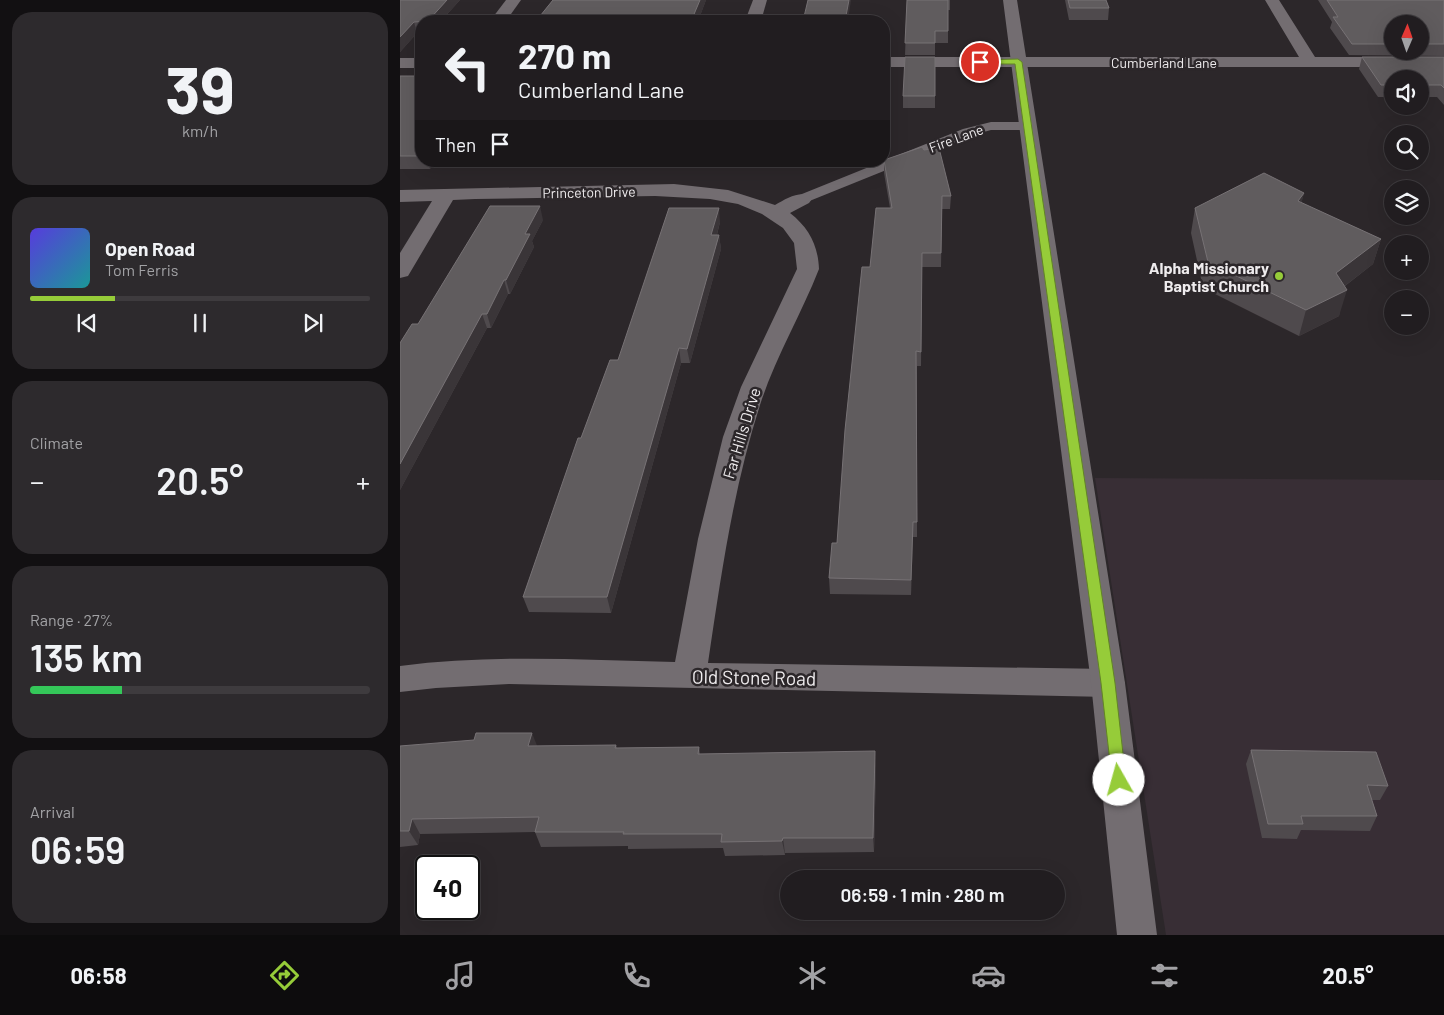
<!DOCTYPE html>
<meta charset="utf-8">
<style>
body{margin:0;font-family:Barlow,sans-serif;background:#2d2a2d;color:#f1f3f6;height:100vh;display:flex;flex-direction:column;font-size:19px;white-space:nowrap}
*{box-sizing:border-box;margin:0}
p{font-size:16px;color:#a2a2a5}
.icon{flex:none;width:28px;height:28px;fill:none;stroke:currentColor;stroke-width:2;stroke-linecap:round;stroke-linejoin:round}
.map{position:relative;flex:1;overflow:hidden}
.side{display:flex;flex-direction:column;gap:12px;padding:12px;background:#121012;width:400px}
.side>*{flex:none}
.guide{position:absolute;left:15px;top:15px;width:475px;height:152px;border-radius:20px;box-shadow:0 5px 20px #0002,0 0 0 1px #3e3b3e;background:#211d20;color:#f1f3f6;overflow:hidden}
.needle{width:32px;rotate:2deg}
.controls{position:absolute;left:984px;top:15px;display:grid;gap:10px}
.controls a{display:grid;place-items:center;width:45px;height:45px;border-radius:50%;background:#211d20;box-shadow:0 5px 20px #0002,0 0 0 1px #3e3b3e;font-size:25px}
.speed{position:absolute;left:15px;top:855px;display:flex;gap:10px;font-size:25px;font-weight:700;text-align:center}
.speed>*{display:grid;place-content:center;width:65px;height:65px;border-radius:50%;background:#211d20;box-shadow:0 5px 20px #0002,0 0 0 1px #3e3b3e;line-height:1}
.speed .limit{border:2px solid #111;border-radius:8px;background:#fff;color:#111}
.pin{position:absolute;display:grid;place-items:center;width:42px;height:42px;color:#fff;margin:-21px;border:2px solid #fff;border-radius:50%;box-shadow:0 1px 5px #0007}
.me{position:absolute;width:55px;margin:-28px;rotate:353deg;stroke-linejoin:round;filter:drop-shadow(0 0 4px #0008)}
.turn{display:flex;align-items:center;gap:18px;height:105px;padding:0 20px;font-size:22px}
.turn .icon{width:65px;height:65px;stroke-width:2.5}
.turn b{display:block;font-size:35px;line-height:42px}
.then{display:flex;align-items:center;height:48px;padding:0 20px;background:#0003;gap:10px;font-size:19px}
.big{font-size:38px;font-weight:600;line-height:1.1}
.side .tile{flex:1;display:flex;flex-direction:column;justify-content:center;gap:8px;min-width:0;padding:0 18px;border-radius:20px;background:#2d2a2d}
.side .dial{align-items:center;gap:0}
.dial b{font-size:65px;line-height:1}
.song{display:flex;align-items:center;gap:15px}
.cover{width:60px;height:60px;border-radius:8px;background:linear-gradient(135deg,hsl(250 70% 55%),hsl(180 70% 35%))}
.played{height:5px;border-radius:2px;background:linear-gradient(90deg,#96cc39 25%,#3e3b3e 25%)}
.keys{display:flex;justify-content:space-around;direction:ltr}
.heat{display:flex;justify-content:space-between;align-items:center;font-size:28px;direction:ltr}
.charge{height:8px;border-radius:4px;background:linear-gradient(90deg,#34c759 27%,#3e3b3e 0)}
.trip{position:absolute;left:380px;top:870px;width:285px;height:50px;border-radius:25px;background:#211d20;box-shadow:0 5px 20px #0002,0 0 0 1px #3e3b3e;font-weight:600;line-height:50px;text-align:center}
.menu{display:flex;height:80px;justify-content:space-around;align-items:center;background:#0d0c0d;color:#a2a2a5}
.menu .icon{width:35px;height:35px}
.menu .current{color:#96cc39}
.menu b{font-size:22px;color:#f1f3f6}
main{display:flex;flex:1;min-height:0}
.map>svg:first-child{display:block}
.built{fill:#382e35}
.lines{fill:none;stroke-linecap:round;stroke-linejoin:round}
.service{fill:#736d71;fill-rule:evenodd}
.minor{fill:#736d71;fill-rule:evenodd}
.tertiary{fill:#736d71;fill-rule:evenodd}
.wall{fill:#4f4a4d;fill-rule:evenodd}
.shaded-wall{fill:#3a3538}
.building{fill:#605c5e;stroke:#777275}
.route{fill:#96cc39;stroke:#628525}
.poi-dot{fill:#96cc39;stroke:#2c272a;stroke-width:2}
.labels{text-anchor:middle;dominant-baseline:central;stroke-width:5;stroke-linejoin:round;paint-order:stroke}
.far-street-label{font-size:14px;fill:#efecee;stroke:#2c272a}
.poi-label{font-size:16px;font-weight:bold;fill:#efecee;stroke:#2c272a;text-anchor:end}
.street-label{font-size:16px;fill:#efecee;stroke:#2c272a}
.near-street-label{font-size:19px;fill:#efecee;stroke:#2c272a}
</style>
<main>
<section class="side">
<div class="tile dial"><b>39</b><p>km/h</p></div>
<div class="tile">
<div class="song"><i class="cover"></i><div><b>Open Road</b><p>Tom Ferris</p></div></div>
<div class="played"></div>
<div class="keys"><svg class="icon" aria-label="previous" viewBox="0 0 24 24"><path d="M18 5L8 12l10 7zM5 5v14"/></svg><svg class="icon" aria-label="pause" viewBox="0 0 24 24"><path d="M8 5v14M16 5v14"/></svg><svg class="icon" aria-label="next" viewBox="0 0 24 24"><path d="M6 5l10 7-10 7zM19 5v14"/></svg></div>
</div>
<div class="tile"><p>Climate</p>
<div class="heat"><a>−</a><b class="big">20.5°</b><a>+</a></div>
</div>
<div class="tile"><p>Range · 27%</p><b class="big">135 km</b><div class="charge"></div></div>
<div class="tile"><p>Arrival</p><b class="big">06:59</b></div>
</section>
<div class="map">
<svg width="1044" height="935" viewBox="0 0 1044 935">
<rect width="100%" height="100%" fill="#2c272a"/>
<polygon class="built" points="695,478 1044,480 1044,935 766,935"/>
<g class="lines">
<polygon class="service" points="591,122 629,122 636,126 629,130 591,130 573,135 407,202 402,203 395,199 397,196 563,129"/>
<g class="minor">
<polygon points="106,0 121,0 106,21 90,21"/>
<polygon points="353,0 367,0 361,21 345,21"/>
<polygon points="865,0 879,0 915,57 1044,57 1044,67 484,67 484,57 899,57"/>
<rect x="0" y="58" width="21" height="10"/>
<path d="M274,184L328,190L375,205C386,199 396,192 409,195L412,199L409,203L390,213C409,228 418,245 419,269C401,315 375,358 360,405C333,489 321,576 308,663L708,669L720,673L725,683L720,693L708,697L109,684L36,688L0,692V666C92,654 183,660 275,662L298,539L323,437L341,387L397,269L394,243L383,228L362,214L338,204L310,199L255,196L75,199L53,200L11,271L8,276L0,278V253L32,201L0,202V190Z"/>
</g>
<polygon class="tertiary" points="603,0 617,0 725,683 757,935 717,935 691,683"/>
</g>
<g class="wall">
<polygon points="0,0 60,0 41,21 21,21 21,33 17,33 0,52"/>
<polygon points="153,0 306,0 298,21 136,21"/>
<polygon points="507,0 550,0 550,10 548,10 548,43 535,43 535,55 505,55"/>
<polygon points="665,0 706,0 709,8 708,20 669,20"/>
<path d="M918,0H1044V56L949,55L930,28L932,22ZM992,24H1020V51H992Z"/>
<polygon points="535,57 535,108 503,108 503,96"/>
<polygon points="962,57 1044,57 1044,105 1037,97 1020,97 1020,79 992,79 992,97 978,97 959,69"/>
<polygon points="0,76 21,76 21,161 268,161 267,163 129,163 127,167 96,167 95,163 34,163 30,169 0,169"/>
<polygon points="484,160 551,196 550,209 542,209 541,267 522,267 521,366 517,366 517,537 513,537 511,595 430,594 429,578 437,543 470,267 490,208 484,173"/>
<polygon points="326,161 403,161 402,163 327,164"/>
<polygon points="904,193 901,203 981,239 973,264 945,286 939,316 899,336 803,288 791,233 795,208"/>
<polygon points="143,220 132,241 134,247 110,294 108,294 91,328 87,328 0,490 0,343 18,324"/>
<polygon points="320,222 317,235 319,235 321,249 290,363 281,363 211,613 129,612 123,597 181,438 218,360"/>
<polygon points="216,745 217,748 299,747 300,754 476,765 474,852 385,853 385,855 325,856 323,848 228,849 228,846 141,847 135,832 20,834 18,845 0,847 0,746 138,746"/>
<polygon points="851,750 988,786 980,800 972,800 977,816 970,831 901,830 897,839 862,838 846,764"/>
</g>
<g class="shaded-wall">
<polygon points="47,0 60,0 41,21 28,21"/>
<polygon points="300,0 306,0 298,21 292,21 292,19"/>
<polygon points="449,0 451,0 448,21 445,21"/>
<polygon points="14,22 17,33 0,52 0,37"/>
<polygon points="28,161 33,161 34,163 30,169"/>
<polygon points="125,161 129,161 129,163 127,167"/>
<polygon points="904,193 898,217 898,201"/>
<polygon points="140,206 143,220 132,241 134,247 110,294 106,280 125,234"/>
<polygon points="319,208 320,222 313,249 311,235"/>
<polygon points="319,235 321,249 290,363 287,349"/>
<polygon points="981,239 973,264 929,298 947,290 939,316 899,336 906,310 936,273"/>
<polygon points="104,280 108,294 91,328 87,314"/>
<polygon points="82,314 87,328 0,490 0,464"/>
<polygon points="279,348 281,363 211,613 207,597"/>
<polygon points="513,522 513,537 511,595 511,580"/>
<polygon points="132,733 138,748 128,746"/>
<polygon points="475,751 476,765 474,852 473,838"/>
<polygon points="12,819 20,834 18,845 9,831"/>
<polygon points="383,838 385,853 385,855 382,841"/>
</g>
<g class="building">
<polygon points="0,0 47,0 28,21 14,22 0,37"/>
<polygon points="153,0 300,0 292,19 136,21"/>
<polygon points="408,0 449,0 445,21 403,21"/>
<polygon points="507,0 548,0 548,31 535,31 535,43 505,43"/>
<polygon points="668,0 706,0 709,8 670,8"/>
<polygon points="927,0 1044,0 1044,44 1020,44 1020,24 992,24 992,44 952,44 933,17 938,17"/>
<polygon points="505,57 535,57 535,96 503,96"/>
<polygon points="962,57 1044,57 1044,88 1041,85 1020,85 1020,79 992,79 992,85 981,85"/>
<rect x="0" y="76" width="21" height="80"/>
<polygon points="522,147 524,150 539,148 551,196 542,196 541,253 522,253 521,352 516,351 517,522 513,522 511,580 429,578 432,543 437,543 445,430 462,267 470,267 476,208 492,208 484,160"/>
<polygon points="864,173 904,193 898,201 981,239 936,273 947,290 906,310 808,262 795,208"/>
<polygon points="90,206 140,206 125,234 130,234 106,280 104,280 87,314 82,314 0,464 0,343 12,324 18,324"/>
<polygon points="269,208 319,208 311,235 319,235 287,349 279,348 207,597 123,597 178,438 181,438 210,360 218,360"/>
<polygon points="76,733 132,733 128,746 216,745 215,748 299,747 298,754 475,751 473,838 383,838 382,841 321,842 322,834 223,834 224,832 135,832 139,817 12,819 9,831 0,831 0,746 74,740"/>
<polygon points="851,750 976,752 988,786 967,785 977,816 901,816 903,824 868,824"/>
</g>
<polygon class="route" points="618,59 622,62 715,683 726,780 724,784 719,786 714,784 712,780 701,683 615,64 580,64 577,62 580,60"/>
<circle class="poi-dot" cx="879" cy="276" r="5"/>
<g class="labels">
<g class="far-street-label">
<text x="764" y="62">Cumberland Lane</text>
<text transform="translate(556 138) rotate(-20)">Fire Lane</text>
<text transform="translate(189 192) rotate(-1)">Princeton Drive</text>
</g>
<g class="poi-label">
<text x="869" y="267">Alpha Missionary<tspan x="869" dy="18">Baptist Church</tspan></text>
</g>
<g class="street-label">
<text transform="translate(341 433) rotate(-73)">Far Hills Drive</text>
</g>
<g class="near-street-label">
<text transform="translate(354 677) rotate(1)">Old Stone Road</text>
</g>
</g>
</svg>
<div class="controls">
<a><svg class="needle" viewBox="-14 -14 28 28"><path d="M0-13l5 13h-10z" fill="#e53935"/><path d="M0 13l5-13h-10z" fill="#a2a2a5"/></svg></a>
<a><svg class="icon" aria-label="sound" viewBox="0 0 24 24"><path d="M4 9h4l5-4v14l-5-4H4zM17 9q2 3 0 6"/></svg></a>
<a><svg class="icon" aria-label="search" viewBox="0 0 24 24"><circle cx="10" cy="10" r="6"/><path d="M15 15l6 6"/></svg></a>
<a><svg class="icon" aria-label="layers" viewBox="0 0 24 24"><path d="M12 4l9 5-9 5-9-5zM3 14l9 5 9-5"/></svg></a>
<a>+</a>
<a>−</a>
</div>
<div class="speed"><div class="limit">40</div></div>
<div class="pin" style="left:580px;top:62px;background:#d93025"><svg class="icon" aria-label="arrive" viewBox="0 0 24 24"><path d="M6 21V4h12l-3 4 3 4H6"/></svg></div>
<svg class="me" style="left:719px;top:780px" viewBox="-20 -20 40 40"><circle r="19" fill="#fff"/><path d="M0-13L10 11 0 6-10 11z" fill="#96cc39"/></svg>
<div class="trip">06:59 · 1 min · 280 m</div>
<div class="guide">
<div class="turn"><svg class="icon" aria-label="left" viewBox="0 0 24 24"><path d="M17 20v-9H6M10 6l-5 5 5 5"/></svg><div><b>270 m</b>Cumberland Lane</div></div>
<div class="then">Then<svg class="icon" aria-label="arrive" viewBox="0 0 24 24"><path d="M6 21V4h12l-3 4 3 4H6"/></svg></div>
</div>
</div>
</main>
<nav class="menu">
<b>06:58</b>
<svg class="icon current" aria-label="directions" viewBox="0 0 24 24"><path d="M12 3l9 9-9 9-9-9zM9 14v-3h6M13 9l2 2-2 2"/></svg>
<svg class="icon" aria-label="music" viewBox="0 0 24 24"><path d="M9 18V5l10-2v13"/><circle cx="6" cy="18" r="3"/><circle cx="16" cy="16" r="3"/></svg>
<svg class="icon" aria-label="phone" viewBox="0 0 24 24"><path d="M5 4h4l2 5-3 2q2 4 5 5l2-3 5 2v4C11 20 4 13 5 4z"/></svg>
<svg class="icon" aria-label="climate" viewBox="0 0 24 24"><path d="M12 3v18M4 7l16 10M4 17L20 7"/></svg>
<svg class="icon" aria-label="car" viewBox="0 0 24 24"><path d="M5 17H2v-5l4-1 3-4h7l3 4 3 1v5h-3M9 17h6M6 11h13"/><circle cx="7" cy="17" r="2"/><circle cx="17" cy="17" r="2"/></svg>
<svg class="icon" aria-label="filters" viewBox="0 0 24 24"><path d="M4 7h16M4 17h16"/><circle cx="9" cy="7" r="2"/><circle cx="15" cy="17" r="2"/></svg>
<b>20.5°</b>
</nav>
